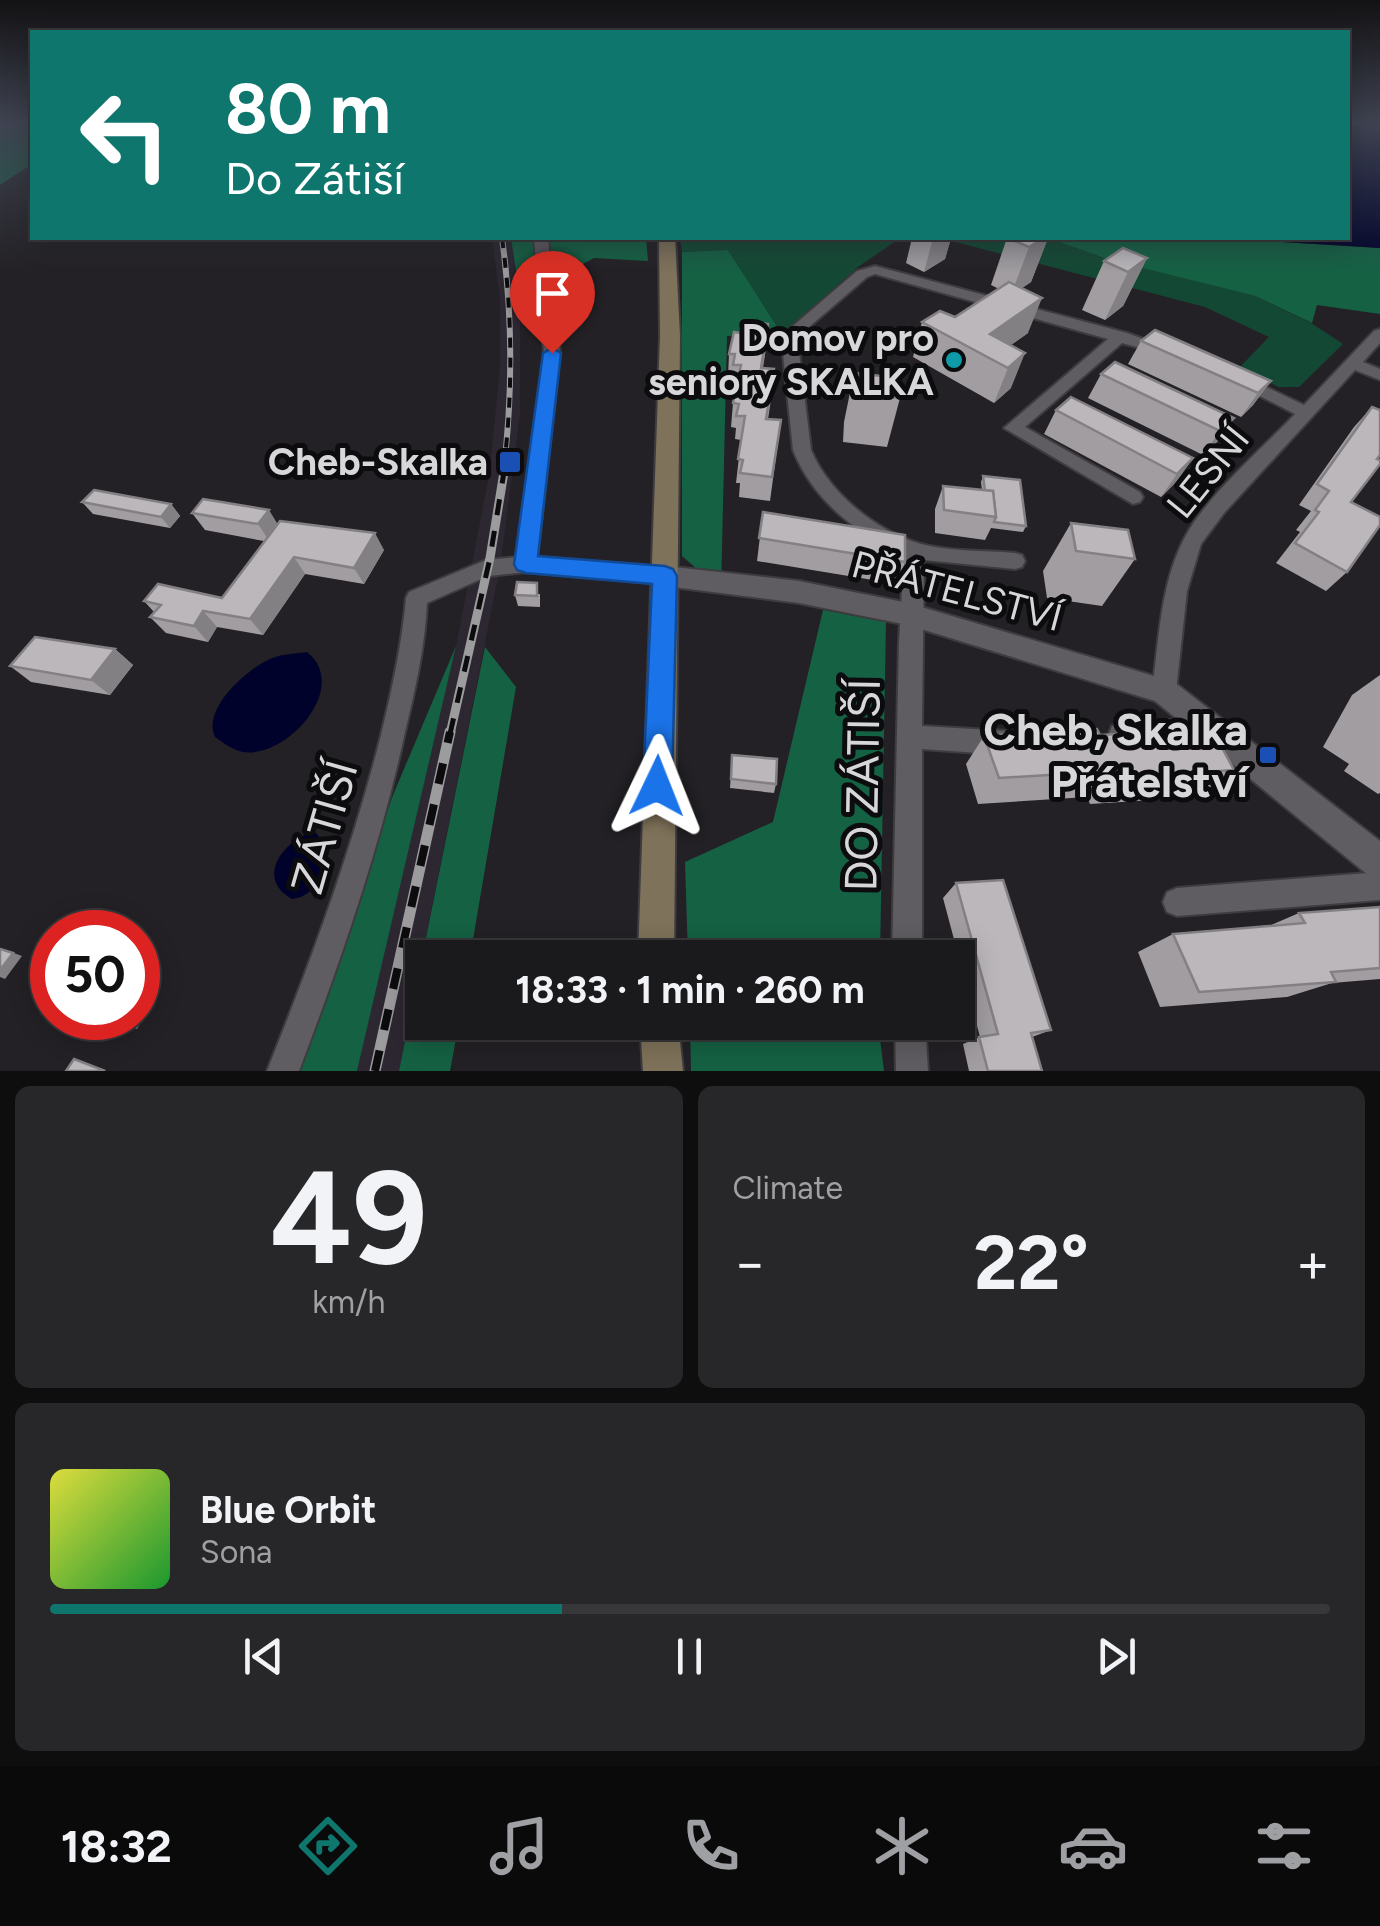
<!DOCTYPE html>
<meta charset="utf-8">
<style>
body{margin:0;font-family:Figtree,sans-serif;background:#272629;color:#f1f3f6;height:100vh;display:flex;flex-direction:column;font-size:38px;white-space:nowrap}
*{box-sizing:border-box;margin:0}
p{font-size:32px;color:#9fa0a3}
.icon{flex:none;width:55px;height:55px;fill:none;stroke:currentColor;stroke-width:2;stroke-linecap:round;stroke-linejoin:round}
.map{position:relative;height:1071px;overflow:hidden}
.side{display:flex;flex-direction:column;gap:15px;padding:15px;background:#0e0e0f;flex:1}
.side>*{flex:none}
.hud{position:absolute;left:30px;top:30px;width:1320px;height:210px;border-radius:0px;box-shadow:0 5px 25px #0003,0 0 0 2px #38383b;background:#0f766e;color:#fff;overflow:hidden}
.speed{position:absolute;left:30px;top:910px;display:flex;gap:20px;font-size:50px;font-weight:700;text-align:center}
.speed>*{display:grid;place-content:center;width:130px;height:130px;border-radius:50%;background:#1a191c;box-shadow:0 5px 25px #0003,0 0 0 2px #38383b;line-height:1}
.speed .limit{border:15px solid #d22;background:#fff;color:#111}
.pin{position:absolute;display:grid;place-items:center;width:85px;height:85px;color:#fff;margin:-102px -42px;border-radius:50% 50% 50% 0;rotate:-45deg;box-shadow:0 0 10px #0007}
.pin .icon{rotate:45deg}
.me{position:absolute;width:110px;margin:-55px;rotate:2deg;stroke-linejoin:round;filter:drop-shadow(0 0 8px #0008)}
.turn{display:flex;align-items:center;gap:35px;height:210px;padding:0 30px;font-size:45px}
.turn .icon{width:130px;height:130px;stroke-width:2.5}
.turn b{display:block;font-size:70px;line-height:85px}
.big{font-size:75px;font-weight:700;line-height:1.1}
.side .card{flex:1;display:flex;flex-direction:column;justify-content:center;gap:15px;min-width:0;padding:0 35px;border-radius:15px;background:#272629}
.side .dial{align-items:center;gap:0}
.dial b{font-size:130px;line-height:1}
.song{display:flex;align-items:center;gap:30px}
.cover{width:120px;height:120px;border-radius:15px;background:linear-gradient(135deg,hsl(60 70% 55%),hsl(130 70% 35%))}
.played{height:10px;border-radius:5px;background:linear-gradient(90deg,#0f766e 40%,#38383b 40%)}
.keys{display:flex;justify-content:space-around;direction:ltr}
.heat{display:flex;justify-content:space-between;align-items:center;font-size:55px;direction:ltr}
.side .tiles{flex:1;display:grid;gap:15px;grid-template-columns:1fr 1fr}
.card:last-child{grid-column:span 2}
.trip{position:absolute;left:405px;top:940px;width:570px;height:100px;border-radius:0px;background:#1a191c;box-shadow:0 5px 25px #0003,0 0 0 2px #38383b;font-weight:700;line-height:100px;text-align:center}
.tab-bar{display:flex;height:160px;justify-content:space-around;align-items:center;background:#0a0a0b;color:#9fa0a3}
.tab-bar .icon{width:70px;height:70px}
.tab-bar .selected{color:#0f766e}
.tab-bar b{font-size:45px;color:#f1f3f6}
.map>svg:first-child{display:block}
.built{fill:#2d2731}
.green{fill:#134934}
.forest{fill:#156144}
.water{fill:#00022b}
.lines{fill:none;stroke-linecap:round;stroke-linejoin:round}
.minor-casing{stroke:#3d3c3f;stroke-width:4}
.tertiary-casing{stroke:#3d3c3f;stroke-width:4}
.secondary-casing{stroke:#3d3c3f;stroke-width:4}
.minor{fill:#605d62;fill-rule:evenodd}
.tertiary{fill:#605d62;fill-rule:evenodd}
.secondary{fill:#7f725a;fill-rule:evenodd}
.rail-far2-casing{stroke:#9c9b9e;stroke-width:6}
.rail-far1-casing{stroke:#9c9b9e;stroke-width:9}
.rail-casing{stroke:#9c9b9e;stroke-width:11}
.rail-far2{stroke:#0c0b0d;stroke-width:4;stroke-dasharray:10;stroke-linecap:butt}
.rail-far1{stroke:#0c0b0d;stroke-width:5;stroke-dasharray:16;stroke-linecap:butt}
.rail{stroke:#0c0b0d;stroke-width:8;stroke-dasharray:21;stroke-linecap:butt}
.wall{fill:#a19da1}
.shaded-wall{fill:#838083}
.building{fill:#bbb7bb;stroke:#838083;stroke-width:2.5}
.route{fill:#1a73e8;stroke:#114b97;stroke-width:2.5}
.culture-dot{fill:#0f9aa8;stroke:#0c0b0d;stroke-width:4}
.transit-dot{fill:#1a4fb4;stroke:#0c0b0d;stroke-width:4}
.labels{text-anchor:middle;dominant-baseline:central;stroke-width:10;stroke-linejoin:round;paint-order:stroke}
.poi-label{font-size:38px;font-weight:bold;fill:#d7d6d9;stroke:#0c0b0d;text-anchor:end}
.street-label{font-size:38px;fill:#d7d6d9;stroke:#0c0b0d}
.near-poi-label{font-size:45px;font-weight:bold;fill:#d7d6d9;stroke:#0c0b0d;text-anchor:end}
.near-street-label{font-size:45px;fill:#d7d6d9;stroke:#0c0b0d}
</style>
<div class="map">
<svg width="1380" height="1071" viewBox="0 0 1380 1071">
<rect width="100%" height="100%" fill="#232125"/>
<polygon class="built" points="492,238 511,238 520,297 520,414 500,568 399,1071 357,1071 456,646 490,471 500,365 500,299"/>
<g class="green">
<polygon points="680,238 900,238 858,267 782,334 728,250 682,252"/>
<polygon points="940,238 1048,238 1110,260 1255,296 1311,323 1343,344 1299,387 1279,387 1239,368 1269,337 1205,307"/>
</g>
<g class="forest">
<polygon points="0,123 32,123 32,164 0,185"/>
<polygon points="511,238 646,238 648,261 594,258 520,297"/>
<polygon points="1048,238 1219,238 1380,248 1380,314 1317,305 1312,323 1255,296 1110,260"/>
<polygon points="728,250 782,334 727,336 721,590 682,556 682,252"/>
<polygon points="823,610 886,622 880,957 688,957 685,862 773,822"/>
<polygon points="456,646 357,1071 300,1071 393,795"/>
<polygon points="485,647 516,687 470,957 422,958 422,1022 459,1023 450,1071 399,1071"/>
<polygon points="690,1023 878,1023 884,1071 691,1071"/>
</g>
<g class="water">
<polygon points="1348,123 1380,126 1380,248 1219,238 1348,238"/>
<path d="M307,652C351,687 287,759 243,752C233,750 223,743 215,737C202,710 244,672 266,661C278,654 293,654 307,652Z"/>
<path d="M314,831L324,842C326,865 320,896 292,899C254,878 284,840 314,831Z"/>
</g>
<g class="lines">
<defs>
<g id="minor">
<path d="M534,238H548L560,353L537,557L665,568L672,570L675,576L672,582L665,584L526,572L488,576L427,603C425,647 415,690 405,732C380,848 341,960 299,1071H267C311,961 352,850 381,735C392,690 402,644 406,598L409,592L486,560L517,557L544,353Z"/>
<path d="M875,266L1127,333L1174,350L1166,355L1122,343L1025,427L1140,492L1143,497L1140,502L1133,504L1004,428L1108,339L875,274L867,277L802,333L798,344L811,450C829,493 876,531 921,544C951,552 984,550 1015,553L1022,555L1025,561L1022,567L1015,569L924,560L922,726L1007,731L1016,735L1019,743L1016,751L1007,755L922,749V958H892L899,642L904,554C856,534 813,500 793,450L782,344L787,331L857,271Z"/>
<path d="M1380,329V343L1363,362L1380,369V380L1355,370L1224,513L1201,544L1187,591L1176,691L1172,698L1164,702L1156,698L1152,691C1159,641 1160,587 1183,541C1203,499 1262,449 1295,414L1231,381L1233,377H1245L1304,405L1374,331Z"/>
<polygon points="1215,717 1224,720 1227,728 1224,736 1215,739 1121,745 1112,742 1109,734 1112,726 1121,723"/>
<polygon points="1380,872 1380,900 1177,916 1167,912 1163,902 1167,892 1177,888"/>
<polygon points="895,1022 925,1022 928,1071 896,1071"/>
</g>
<polygon id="tertiary" points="665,566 799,581 908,603 1174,682 1380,841 1380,880 1368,875 1155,701 908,625 799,603 665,586 656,583 652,576 656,569"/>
<g id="secondary">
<polygon points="659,238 675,238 680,336 674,958 638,958 660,336"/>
<polygon points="640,1022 678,1022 683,1071 643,1071"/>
</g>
</defs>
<use href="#minor" class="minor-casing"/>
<use href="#tertiary" class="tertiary-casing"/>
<use href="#secondary" class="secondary-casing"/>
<use href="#minor" class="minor"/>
<use href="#tertiary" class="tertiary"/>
<use href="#secondary" class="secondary"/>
<defs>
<path id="rail-far2" d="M502,238C513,318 513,395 503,475"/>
<polyline id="rail-far1" points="450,734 490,558 504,472"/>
<polyline id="rail" points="375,1071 450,732"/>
</defs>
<use href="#rail-far2" class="rail-far2-casing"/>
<use href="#rail-far1" class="rail-far1-casing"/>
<use href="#rail" class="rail-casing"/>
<use href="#rail-far2" class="rail-far2"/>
<use href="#rail-far1" class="rail-far1"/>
<use href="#rail" class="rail"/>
</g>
<g class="wall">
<polygon points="912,238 951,238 945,259 924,272 906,263"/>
<polygon points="1007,238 1048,238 1031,282 1022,288 1028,333 1011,345 1011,388 994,403 913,357 922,322 955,317 999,289 991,285"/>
<polygon points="1147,258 1123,306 1105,320 1082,310 1104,261"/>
<polygon points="1141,341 1271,381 1253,405 1241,417 1128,364"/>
<polygon points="766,348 763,368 772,393 768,419 781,420 770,501 739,497 740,483 736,483 741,440 735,439 736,428 731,427 733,403 736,389 731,388 732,378 728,378 729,354"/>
<polygon points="854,373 900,398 887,447 843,442 844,422"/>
<polygon points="1101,374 1234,418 1217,442 1203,455 1088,398"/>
<polygon points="1372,407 1351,502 1347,572 1326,591 1276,563 1300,532 1296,530 1311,511 1299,505 1354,427"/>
<polygon points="1056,410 1193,458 1176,482 1161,497 1044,434"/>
<polygon points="983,476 1026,526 1023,532 991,528 985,540 935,533 935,509 943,486 982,490 981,482"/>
<polygon points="82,502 171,504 180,516 170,528 93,514"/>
<polygon points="763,512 905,562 897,584 757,561"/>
<polygon points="192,513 277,524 384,550 364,584 305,574 263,635 217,627 208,642 166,633 150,617 154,612 144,601 222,598 264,541 205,530"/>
<polygon points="1071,523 1135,559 1102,606 1047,598 1043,571"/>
<polygon points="540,594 540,607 518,606 515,595"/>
<polygon points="115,649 133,665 110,695 31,682 10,666"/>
<polygon points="1380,675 1380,793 1378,794 1344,771 1349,764 1323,747 1352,695"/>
<polygon points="1100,735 1234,770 1199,797 1090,804 1087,797 978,804 966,764 984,736"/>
<polygon points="732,755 776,784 774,793 730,788"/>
<polygon points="956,883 1051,1030 1032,1037 1042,1071 969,1071 963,1044 980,1037 943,898"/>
<polygon points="1380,907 1380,979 1332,983 1287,997 1160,1007 1138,952 1173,934 1269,926 1299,913"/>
</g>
<g class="shaded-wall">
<polygon points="933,238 951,238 945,259 924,272"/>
<polygon points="1044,238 1048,238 1031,282 1011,295 1029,247"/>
<polygon points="1147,258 1123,306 1105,320 1128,272"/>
<polygon points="1042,298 1028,333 991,359 990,334"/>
<polygon points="768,324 766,348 758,391 761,368"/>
<polygon points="1025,353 1011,388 994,403 1008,368"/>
<polygon points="1271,381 1253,405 1241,417 1258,393"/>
<polygon points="1234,418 1217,442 1203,455 1220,431"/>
<polygon points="1193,458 1176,482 1161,497 1177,474"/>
<polygon points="171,504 180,516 170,528 161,517"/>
<polygon points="269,510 280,528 270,542 258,524"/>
<polygon points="375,533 384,550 364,584 354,568"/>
<polygon points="294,557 305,574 263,635 250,619"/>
<polygon points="203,611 217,627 208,642 194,626"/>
<polygon points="115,649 133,665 110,695 91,680"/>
<polygon points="0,948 22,956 5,979 0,977"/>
<polygon points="145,1002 152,1004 137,1029 129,1026 135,1018 138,1018 138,1014"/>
</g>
<g class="building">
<polygon points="1007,238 1044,238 1029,247"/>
<polygon points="1123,248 1147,258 1128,272 1104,261"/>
<polygon points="1009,282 1042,298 990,334 1025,353 1008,368 922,322 940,311 955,317"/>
<polygon points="742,321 768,324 761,368 774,369 766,419 781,420 772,477 740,473 743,460 738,459 745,416 736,416 739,404 733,403 741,365 733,365 735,354 729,354 734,332 740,333"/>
<polygon points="1155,330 1271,381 1258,393 1141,341"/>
<polygon points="1115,362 1234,418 1220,431 1101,374"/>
<polygon points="854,373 900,378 900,398 853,392"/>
<polygon points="1071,397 1193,458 1177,474 1056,410"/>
<polygon points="1372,407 1380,410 1380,455 1377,459 1380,460 1380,464 1351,502 1380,517 1380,525 1347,572 1295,543 1319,512 1315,510 1329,491 1317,484"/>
<polygon points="983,476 1020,480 1026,526 994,522 996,517 993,491 985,491"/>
<polygon points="943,486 993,491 996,517 944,510"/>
<polygon points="94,490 171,504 161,517 82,502"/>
<polygon points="203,499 269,510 258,524 192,513"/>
<polygon points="763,512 905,535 905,562 759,538"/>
<polygon points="280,521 375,533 354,568 294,557 250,619 203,611 194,626 150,617 161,605 144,601 158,584 222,598"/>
<polygon points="1071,523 1128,530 1135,559 1076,551"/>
<polygon points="517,582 537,583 537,596 515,595"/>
<polygon points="35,637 115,649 91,680 10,666"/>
<polygon points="1097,729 1100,735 1212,729 1234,770 1118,778 1115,771 999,778 984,736"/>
<polygon points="732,755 777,759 776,784 731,779"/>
<polygon points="1003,880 1051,1030 1031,1033 1042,1071 988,1071 979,1037 998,1034 956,883"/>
<polygon points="1380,907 1380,968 1331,972 1336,982 1199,992 1173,934 1305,923 1299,913"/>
<polygon points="0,949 13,953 0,970"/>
<polygon points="138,999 145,1002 138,1014"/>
<polygon points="105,1018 135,1018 129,1026"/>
<polygon points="74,1059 105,1071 66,1071"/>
</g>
<linearGradient id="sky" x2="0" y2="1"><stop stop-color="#131214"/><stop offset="0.45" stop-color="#3f4351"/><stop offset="1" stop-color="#3f4351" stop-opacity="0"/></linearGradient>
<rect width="1380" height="273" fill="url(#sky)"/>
<polygon class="route" points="552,348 561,353 538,556 665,566 673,569 677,576 672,786 668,796 657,800 647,796 643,786 652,584 526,573 517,570 514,564 543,353"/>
<circle class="culture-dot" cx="954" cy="360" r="10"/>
<g class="transit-dot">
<rect x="498" y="450" width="24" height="24" rx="5"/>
<rect x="1258" y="745" width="20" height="20" rx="5"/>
</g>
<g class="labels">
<g class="poi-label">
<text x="934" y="338">Domov pro<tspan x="934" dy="44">seniory SKALKA</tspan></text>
<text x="488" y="462">Cheb-Skalka</text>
</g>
<g class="street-label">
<text transform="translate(1208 472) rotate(-51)">LESNÍ</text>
<text transform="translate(957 591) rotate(15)">PŘÁTELSTVÍ</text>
</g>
<g class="near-poi-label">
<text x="1248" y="729">Cheb, Skalka<tspan x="1248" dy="52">Přátelství</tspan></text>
</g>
<g class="near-street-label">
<text transform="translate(862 785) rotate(-89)">DO ZÁTIŠÍ</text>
<text transform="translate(324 827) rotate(-74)">ZÁTIŠÍ</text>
</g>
</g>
</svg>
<div class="speed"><div class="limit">50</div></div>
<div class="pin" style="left:552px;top:353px;background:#d93025"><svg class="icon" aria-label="arrive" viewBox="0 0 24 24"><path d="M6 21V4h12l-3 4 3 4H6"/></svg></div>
<svg class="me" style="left:657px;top:786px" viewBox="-20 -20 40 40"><path d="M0-17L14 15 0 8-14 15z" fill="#1a73e8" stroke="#fff" stroke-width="4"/></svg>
<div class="trip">18:33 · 1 min · 260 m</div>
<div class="hud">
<div class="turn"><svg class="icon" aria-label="left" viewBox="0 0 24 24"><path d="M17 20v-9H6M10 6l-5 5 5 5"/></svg><div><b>80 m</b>Do Zátiší</div></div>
</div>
</div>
<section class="side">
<div class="tiles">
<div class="card dial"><b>49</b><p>km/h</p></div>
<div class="card"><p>Climate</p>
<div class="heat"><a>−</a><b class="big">22°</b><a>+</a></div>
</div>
<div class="card">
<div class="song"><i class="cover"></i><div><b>Blue Orbit</b><p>Sona</p></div></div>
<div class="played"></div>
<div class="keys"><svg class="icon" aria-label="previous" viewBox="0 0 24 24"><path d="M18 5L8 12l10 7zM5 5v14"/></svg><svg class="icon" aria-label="pause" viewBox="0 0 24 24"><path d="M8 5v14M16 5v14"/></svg><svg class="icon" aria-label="next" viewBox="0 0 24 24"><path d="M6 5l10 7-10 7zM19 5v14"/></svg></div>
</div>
</div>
</section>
<nav class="tab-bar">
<b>18:32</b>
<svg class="icon selected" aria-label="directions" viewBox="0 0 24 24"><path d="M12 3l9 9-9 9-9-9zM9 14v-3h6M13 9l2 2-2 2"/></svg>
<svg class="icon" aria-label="music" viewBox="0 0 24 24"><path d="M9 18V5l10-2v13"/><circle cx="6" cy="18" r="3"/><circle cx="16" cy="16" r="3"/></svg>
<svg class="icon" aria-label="phone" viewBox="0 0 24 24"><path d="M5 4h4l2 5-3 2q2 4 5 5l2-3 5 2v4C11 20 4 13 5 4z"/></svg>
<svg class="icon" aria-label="climate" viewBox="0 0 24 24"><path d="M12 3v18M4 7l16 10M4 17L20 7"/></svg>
<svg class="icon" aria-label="car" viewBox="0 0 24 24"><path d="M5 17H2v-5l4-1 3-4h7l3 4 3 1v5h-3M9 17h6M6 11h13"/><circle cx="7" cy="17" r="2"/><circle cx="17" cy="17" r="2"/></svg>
<svg class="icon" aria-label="filters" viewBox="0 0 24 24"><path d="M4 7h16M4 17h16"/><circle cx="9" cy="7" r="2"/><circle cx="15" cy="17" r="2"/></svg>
</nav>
